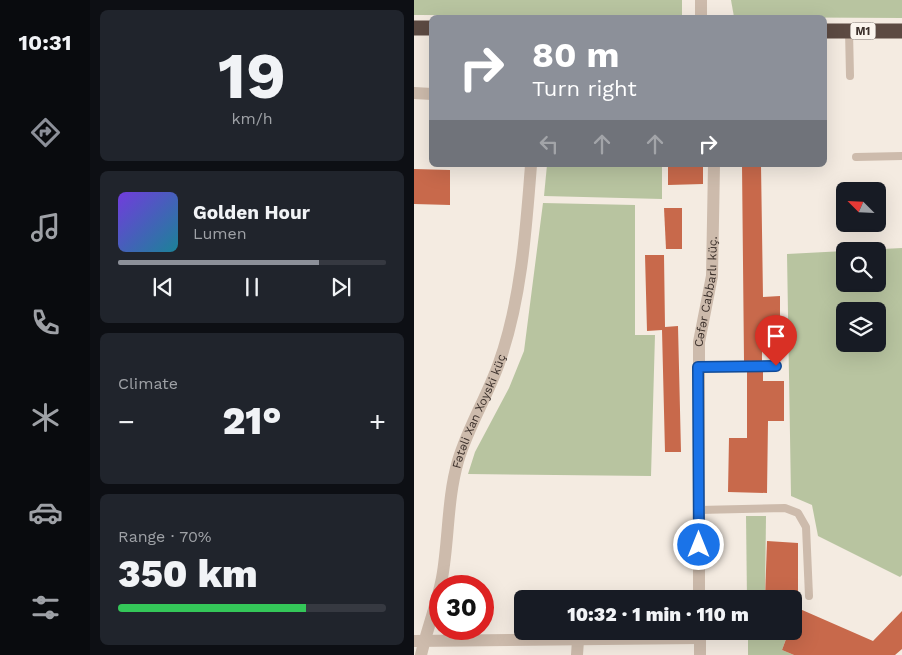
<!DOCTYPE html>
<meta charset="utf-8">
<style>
body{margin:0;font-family:"Work Sans",sans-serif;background:#20242c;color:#f1f3f6;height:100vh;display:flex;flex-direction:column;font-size:19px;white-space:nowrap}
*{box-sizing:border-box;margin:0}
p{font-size:16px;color:#9ea1a6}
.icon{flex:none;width:28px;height:28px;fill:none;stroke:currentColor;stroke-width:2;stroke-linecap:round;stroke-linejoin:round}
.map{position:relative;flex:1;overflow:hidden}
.side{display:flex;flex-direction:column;gap:10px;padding:10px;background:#0d0f14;width:324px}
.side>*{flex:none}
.hud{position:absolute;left:15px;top:15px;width:398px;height:152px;border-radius:8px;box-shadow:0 5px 20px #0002;background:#8c9099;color:#fff;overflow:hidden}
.needle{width:32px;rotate:294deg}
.controls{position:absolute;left:422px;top:182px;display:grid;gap:10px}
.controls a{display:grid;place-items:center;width:50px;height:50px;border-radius:8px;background:#171b24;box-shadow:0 5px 20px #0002;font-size:25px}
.speed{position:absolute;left:15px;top:575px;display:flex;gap:10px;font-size:25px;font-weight:700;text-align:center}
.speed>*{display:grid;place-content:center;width:65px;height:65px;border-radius:50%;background:#171b24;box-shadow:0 5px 20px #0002;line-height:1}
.speed .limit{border:8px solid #d22;background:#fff;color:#111}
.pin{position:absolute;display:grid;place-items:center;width:42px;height:42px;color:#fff;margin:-51px -21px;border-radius:50% 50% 50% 0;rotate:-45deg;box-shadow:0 0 5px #0007}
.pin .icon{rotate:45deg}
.me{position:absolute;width:55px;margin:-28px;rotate:0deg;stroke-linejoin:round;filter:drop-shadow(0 0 4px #0008)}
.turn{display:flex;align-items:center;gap:18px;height:105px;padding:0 20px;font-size:22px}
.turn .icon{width:65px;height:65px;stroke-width:2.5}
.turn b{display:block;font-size:35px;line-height:42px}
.lanes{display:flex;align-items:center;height:48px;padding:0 20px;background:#0003;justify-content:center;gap:25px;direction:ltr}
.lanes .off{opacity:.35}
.big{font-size:38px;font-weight:800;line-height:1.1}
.side .widget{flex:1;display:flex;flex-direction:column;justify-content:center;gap:8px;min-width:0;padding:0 18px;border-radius:8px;background:#20242c}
.side .dial{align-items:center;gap:0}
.dial b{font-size:65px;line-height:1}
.song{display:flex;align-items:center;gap:15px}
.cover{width:60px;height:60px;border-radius:8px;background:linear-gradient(135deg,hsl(260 70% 55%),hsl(190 70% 35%))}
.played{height:5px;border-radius:2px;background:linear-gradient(90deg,#8c9099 75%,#363941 75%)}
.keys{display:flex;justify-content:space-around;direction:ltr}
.heat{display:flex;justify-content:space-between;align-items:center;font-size:28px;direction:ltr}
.charge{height:8px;border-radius:4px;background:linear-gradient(90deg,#34c759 70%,#363941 0)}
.trip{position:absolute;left:100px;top:590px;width:288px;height:50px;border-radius:8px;background:#171b24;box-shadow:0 5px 20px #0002;font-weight:800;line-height:50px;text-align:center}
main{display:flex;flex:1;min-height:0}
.tab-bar{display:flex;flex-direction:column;width:90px;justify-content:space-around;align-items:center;background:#090b0e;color:#9ea1a6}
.tab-bar .icon{width:35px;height:35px}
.tab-bar .selected{color:#8c9099}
.tab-bar b{font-size:22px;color:#f1f3f6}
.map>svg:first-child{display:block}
.green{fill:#b8c4a0;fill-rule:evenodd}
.building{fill:#c8694b}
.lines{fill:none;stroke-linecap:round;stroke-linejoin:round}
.lane{stroke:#cdbbac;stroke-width:8}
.street{stroke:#cdbbac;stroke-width:12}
.highway{stroke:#5c4a42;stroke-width:15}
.route-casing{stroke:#114b97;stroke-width:12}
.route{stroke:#1a73e8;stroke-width:9}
.labels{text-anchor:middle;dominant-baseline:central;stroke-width:4.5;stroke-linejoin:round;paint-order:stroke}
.shield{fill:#fbf5ee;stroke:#756b66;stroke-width:1}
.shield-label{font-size:11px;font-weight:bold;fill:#3b302b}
.street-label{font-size:12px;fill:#3b302b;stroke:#fbf5ee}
</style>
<main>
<nav class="tab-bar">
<b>10:31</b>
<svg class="icon selected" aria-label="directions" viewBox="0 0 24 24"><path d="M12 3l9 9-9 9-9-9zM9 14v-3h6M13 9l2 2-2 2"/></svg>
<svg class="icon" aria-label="music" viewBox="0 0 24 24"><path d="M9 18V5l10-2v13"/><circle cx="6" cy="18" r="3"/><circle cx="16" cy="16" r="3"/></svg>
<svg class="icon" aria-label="phone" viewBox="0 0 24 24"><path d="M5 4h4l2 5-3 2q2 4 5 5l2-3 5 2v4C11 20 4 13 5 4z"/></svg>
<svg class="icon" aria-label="climate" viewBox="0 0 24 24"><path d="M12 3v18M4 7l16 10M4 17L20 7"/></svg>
<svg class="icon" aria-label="car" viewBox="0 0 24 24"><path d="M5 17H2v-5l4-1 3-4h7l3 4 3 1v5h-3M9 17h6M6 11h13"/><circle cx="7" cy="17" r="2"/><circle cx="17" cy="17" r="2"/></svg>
<svg class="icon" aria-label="filters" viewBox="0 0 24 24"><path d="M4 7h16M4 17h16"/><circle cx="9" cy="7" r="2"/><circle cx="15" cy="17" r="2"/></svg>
</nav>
<section class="side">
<div class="widget dial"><b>19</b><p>km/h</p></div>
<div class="widget">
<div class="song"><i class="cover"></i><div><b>Golden Hour</b><p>Lumen</p></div></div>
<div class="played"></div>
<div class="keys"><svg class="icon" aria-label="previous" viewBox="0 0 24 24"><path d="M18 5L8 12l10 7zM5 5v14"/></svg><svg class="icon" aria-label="pause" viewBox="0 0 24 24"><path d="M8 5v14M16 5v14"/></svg><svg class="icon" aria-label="next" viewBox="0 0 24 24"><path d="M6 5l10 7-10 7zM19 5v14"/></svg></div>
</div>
<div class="widget"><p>Climate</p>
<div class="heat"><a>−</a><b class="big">21°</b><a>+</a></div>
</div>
<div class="widget"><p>Range · 70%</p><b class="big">350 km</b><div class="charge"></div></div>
</section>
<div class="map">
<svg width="489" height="655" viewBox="0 0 489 655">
<rect width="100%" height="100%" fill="#f4ebe1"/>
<g class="green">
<polygon points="0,0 268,0 268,16 0,15"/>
<polygon points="317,0 488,0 488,18 320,17"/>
<polygon points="133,165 248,165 248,199 130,196"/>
<polygon points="129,203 221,205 221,335 241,335 237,476 54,474 61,452 95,388 110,351"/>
<path d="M488,248L489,574L486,577L404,536L398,505L377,496L373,254ZM464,251V284H431V251ZM464,311V344H431V311Z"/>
<polygon points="332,516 352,516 351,599 333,599"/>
<polygon points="334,631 374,633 368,650 380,655 334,655"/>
</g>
<g class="building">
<polygon points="254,165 289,165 289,184 254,185"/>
<polygon points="328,165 347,165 349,297 366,296 366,348 348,348 348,361 330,361"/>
<polygon points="0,169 36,170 36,205 0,204"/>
<polygon points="250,208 268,208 268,249 252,249"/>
<polygon points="231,255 250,255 251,327 264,326 267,452 251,452 248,330 233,331"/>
<polygon points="333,372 349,372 349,381 370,381 370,421 354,421 353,493 314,492 315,438 333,438"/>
<polygon points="353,541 384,543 384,599 351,599"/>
<polygon points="379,606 459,641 489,610 489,648 481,655 380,655 368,650 375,631 379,631"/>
</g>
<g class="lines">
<g class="lane">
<polyline points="435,31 436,76"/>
<polyline points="442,157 489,156"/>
<polyline points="284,367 362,366"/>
<polyline points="285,510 371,508 384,513 392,527 395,596"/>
</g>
<g class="street">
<polyline points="287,18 287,0"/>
<polyline points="0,93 18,94"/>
<path id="s1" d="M285,599V342L298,276L300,165"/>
<polyline points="286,631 286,655"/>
<polyline points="0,641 286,638"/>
<path id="s2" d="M7,655C13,629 23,604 28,578C35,539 33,499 44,461C54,427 73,397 85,363C107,301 112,231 117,165"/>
<polyline points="163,655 164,640"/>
</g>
<g class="highway">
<polyline points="0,28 18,28"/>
<polyline points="410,31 489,31"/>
</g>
</g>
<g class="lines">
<defs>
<polyline id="route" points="285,545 284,367 362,366"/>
</defs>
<use href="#route" class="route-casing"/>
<use href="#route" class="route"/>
</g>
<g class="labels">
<rect class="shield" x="436.5" y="22.5" width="25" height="17" rx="4"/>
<g class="shield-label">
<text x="449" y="31">M1</text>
</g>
<g class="street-label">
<text stroke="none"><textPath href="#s1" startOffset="308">Cəfər Cabbarlı küç.</textPath></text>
<text stroke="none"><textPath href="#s2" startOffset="252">Fətəli Xan Xoyski küç</textPath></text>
</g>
</g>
</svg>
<div class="controls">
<a><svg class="needle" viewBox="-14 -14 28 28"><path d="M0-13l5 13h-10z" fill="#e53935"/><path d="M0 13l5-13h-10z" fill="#9ea1a6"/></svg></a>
<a><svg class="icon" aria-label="search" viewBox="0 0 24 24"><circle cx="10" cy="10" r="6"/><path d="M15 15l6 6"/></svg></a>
<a><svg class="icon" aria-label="layers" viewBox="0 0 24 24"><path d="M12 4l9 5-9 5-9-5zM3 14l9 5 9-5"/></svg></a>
</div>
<div class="speed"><div class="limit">30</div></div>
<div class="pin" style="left:362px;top:366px;background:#d93025"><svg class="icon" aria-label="arrive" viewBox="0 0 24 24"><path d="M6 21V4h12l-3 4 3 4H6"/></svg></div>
<svg class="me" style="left:285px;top:545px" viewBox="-20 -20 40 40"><circle r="17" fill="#1a73e8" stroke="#fff" stroke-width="3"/><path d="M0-11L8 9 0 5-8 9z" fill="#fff"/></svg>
<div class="trip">10:32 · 1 min · 110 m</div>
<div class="hud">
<div class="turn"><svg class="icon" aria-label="right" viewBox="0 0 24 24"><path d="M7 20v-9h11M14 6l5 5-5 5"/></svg><div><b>80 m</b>Turn right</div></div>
<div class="lanes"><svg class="icon off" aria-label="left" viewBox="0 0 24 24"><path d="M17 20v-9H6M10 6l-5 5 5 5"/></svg><svg class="icon off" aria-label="ahead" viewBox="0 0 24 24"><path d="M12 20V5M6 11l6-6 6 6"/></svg><svg class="icon off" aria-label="ahead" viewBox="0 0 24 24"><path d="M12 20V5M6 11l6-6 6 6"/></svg><svg class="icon" aria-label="right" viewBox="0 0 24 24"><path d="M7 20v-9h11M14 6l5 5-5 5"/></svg></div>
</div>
</div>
</main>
